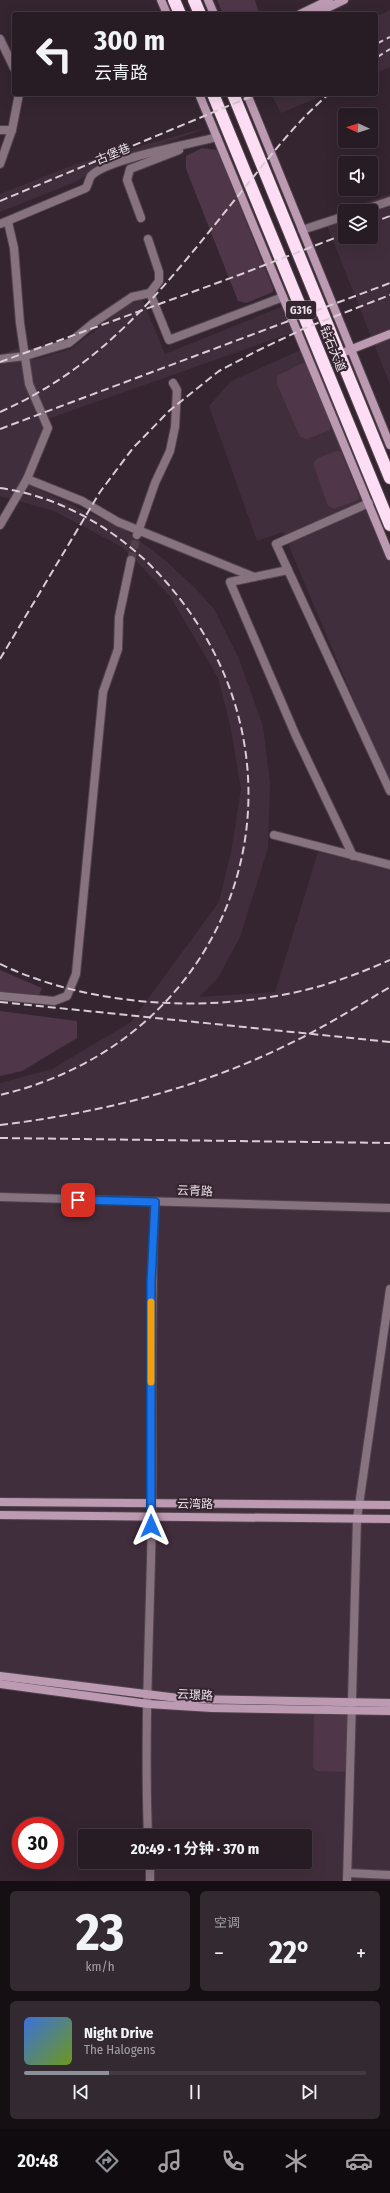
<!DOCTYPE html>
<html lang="zh">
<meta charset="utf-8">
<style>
body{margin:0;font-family:"Fira Sans Condensed","Noto Sans SC",sans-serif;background:#332931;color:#f1f3f6;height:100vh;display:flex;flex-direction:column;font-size:15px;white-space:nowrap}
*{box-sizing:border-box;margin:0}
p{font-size:13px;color:#a4a1a6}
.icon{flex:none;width:22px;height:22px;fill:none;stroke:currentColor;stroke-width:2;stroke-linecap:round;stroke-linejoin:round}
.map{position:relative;height:1881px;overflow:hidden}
.panel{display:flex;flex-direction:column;gap:10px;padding:10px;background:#150f14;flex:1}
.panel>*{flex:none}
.banner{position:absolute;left:12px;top:12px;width:366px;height:84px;border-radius:4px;box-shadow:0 4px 16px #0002,0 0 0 1px #433a41;background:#271c24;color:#f1f3f6;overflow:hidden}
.needle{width:26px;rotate:273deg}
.controls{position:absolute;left:338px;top:108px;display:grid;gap:8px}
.controls a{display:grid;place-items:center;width:40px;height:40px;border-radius:4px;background:#271c24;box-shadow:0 4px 16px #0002,0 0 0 1px #433a41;font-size:20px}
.speed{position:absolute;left:12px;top:1817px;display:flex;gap:8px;font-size:20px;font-weight:700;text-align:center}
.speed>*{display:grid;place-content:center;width:52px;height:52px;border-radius:50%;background:#271c24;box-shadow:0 4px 16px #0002,0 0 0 1px #433a41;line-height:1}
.speed .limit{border:6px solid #d22;background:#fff;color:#111}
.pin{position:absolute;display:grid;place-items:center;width:34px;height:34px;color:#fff;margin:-17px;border-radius:8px;box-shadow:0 2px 6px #0006}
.me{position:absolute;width:44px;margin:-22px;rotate:0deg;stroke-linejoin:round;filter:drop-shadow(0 0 3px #0008)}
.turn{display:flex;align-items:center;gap:14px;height:84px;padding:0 16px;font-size:18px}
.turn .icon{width:52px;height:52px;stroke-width:2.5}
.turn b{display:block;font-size:28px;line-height:34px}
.big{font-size:30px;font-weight:700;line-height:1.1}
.panel .tile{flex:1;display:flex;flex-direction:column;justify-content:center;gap:6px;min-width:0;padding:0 14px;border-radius:6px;background:#332931}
.panel .dial{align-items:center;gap:0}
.dial b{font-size:52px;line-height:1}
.song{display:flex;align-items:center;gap:12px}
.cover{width:48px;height:48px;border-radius:6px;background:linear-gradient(135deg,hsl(220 70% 55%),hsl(80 70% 35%))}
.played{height:4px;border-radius:2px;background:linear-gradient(90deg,#8c9099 25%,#433a41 25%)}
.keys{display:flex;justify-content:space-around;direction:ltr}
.heat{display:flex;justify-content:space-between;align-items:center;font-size:22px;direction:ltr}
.panel .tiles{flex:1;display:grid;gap:10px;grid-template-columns:1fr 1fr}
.tile:last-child{grid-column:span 2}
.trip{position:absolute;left:78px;top:1829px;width:234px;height:40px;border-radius:4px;background:#271c24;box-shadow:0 4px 16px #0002,0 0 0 1px #433a41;font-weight:700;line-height:40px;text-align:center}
.tabs{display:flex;height:64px;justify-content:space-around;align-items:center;background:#100b0e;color:#a4a1a6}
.tabs .icon{width:28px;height:28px}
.tabs .on{color:#8c9099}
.tabs b{font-size:18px;color:#f1f3f6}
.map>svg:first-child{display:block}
.built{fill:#412e3c;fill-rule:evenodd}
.green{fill:#4f3648}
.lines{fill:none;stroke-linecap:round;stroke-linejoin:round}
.street-tunnel{stroke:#4f414c;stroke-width:8;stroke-dasharray:8 4;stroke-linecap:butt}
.street-casing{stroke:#51434d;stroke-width:10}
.secondary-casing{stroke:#51434d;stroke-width:10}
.highway-casing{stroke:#51434d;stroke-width:14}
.street{stroke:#877280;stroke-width:8}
.secondary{stroke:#bc9ab2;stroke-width:8}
.highway{stroke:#fdddf3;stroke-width:12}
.rail{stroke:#d8cdd5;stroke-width:2;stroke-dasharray:8 4;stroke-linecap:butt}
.route-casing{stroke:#114b97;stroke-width:10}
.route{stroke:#1a73e8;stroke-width:7}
.slow{stroke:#f59e0b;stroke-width:7}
.labels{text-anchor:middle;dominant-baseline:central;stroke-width:4;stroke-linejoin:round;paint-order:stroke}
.shield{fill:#342530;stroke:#b4a9b1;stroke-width:1}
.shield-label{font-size:11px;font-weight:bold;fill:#ebe1e8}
.street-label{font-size:12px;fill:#ebe1e8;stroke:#342530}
</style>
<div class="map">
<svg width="390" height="1881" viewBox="0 0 390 1881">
<rect width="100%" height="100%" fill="#342530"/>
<g class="built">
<polygon points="390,10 390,67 376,73 376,17"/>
<polygon points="271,94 326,94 281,113"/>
<polygon points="212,126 104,166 75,182 0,212 0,194 76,164"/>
<path d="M390,194V384L324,218ZM345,211H371V237H345Z"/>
<polygon points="142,299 165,354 286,305 297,331 45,420 48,428 25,483 127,531 165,560 195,588 214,609 239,659 263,726 270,783 268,848 240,937 218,978 199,997 275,992 318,852 390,869 390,1881 150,1881 150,1862 305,1862 305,1836 148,1836 148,1705 0,1684 0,1083 52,1069 131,1022 219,902 231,852 241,789 231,729 218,678 170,596 122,547 54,511 0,496 0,355 27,345 33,360 71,349 129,304"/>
<polygon points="312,345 390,551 390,786 283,532 257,541 209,406 231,381"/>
</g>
<g class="green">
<polygon points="217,0 255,0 259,14 223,14"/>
<polygon points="202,148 217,150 273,288 273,292 246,303 238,301 186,169 186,156"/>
<polygon points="303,363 307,365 331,425 330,430 307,439 300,437 277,384 277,376"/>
<polygon points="336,451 341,452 359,496 358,500 334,509 328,506 313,463 318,458"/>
<polygon points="0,970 42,988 37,1000 0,995"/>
<polygon points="0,1011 77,1021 77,1038 22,1071 0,1076"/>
<polygon points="317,1712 349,1712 348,1772 317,1771 313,1767 314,1715"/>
</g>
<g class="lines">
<polyline class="street-tunnel" points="131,560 137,535"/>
<defs>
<g id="street">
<polyline points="0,39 14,68"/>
<polyline points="0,130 12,130"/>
<polyline points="0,164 12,130 19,94"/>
<polyline points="360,211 390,201"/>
<polyline points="141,218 127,180 130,169 179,150"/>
<polyline points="8,222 14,248 20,323 29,384 48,428 27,479 82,501 118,522 254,577"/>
<path d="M0,224L86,188C88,185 89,179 91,176C106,159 192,144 217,137"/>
<polyline points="302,230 345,216"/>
<polyline points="150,293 169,340 283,297"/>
<polyline points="0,359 25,356 69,343 92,324 132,297 150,293 159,281 159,272 148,239"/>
<polyline points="369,503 276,544 390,791"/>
<polyline points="0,525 27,479"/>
<polyline points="137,535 155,483 170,451 175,427 177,390 173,383"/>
<polyline points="288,570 230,582 296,736 353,856"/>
<polyline points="274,835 390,865"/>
<polyline points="0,996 54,1001 67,996 76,974 103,692 118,649 119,617 131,560"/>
<polyline points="0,1197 390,1208"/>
<path d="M148,1836C144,1730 150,1623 152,1517C153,1412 150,1307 155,1202"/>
<polyline points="150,1862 150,1881"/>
<polyline points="348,1873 390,1875"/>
<polyline points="347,1881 357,1519 390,1289"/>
</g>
<g id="secondary">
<polyline points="161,0 167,14"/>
<polyline points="208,0 214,14"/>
<polyline points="300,14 329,0"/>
<polyline points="315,14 344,0"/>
<polyline points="199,94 390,556"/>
<polyline points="247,94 390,445"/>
<polyline points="347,351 390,334"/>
<polyline points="0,1502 390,1505"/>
<polyline points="0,1515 390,1519"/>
<polyline points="0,1676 186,1699 390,1703"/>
<polyline points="0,1684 148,1704 212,1708 390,1711"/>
</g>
<g id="highway">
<polyline points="174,0 180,14"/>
<polyline points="194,0 200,14"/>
<polyline points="213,94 390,525"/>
<polyline points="233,94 390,478"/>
</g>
</defs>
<use href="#street" class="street-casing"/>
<use href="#secondary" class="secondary-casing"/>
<use href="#highway" class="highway-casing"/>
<use href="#street" class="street"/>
<use href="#secondary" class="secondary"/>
<use href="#highway" class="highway"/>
<g class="rail">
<polyline points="376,44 390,37"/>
<polyline points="376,58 390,49"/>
<polyline points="0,201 257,94"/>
<polyline points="371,223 390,216"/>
<polyline points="0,362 239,275 345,234"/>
<path d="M0,412C112,362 171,278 246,186C272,154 297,121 329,94"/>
<polyline points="0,429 390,283"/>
<path d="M0,488C64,497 125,534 167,583C328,769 239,1039 0,1095"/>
<polyline points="0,659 100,492 133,448 169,411 219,371 257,351 305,328 390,295"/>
<path d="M0,964C92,1008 215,1014 313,988C339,981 365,971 390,960"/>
<polyline points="0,1002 390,1042"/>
<path d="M0,1125C99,1113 197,1089 287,1045C323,1028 356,1007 390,987"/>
<polyline points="0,1138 390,1143"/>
</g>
</g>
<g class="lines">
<defs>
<polyline id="route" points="78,1200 155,1202 151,1283 151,1526"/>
</defs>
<use href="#route" class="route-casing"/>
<use href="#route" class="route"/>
<polyline class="slow" points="151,1302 151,1382"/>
</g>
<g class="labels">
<rect class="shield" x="286" y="301" width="30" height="18" rx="3"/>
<g class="shield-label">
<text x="301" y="310">G316</text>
</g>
<g class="street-label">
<text transform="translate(113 154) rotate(-22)">古堡巷</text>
<text transform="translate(333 349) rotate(68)">钻石大道</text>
<text transform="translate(195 1191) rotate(2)">云青路</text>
<text transform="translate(195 1504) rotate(1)">云湾路</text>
<text transform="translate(195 1695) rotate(3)">云璟路</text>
</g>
</g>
</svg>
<div class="controls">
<a><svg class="needle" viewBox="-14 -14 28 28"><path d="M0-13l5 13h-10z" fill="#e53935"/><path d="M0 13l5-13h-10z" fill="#a4a1a6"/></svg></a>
<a><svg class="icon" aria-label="sound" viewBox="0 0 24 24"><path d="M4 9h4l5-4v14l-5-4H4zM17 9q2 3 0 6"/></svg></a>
<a><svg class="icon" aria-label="layers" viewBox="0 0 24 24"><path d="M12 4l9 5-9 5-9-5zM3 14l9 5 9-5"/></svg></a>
</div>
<div class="speed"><div class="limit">30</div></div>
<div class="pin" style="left:78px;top:1200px;background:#d93025"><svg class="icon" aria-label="arrive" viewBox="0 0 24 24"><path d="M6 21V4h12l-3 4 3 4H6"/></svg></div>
<svg class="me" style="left:151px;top:1526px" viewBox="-20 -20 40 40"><path d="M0-17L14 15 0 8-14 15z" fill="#1a73e8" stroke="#fff" stroke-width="4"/></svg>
<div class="trip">20:49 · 1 分钟 · 370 m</div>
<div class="banner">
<div class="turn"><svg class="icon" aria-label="left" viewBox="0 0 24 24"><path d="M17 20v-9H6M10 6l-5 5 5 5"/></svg><div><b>300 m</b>云青路</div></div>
</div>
</div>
<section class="panel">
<div class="tiles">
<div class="tile dial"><b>23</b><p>km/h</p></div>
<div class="tile"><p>空调</p>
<div class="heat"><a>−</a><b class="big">22°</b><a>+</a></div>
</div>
<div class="tile">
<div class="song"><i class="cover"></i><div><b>Night Drive</b><p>The Halogens</p></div></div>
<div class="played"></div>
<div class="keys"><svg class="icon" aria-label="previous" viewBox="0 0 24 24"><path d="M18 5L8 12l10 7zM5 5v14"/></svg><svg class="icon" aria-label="pause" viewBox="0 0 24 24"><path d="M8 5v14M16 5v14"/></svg><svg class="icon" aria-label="next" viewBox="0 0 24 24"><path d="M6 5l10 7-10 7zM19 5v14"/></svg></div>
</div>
</div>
</section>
<nav class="tabs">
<b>20:48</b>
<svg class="icon on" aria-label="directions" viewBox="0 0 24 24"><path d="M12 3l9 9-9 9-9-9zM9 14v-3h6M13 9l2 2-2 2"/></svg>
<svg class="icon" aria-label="music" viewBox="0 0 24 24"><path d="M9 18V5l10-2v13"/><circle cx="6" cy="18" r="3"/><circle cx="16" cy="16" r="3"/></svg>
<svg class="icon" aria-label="phone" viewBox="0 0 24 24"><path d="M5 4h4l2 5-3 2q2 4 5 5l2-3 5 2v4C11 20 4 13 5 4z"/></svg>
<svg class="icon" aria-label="climate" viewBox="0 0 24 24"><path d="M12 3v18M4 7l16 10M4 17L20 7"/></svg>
<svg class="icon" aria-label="car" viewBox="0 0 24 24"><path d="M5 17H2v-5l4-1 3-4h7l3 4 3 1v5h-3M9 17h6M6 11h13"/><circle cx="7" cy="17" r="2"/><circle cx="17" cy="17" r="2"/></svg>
</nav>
